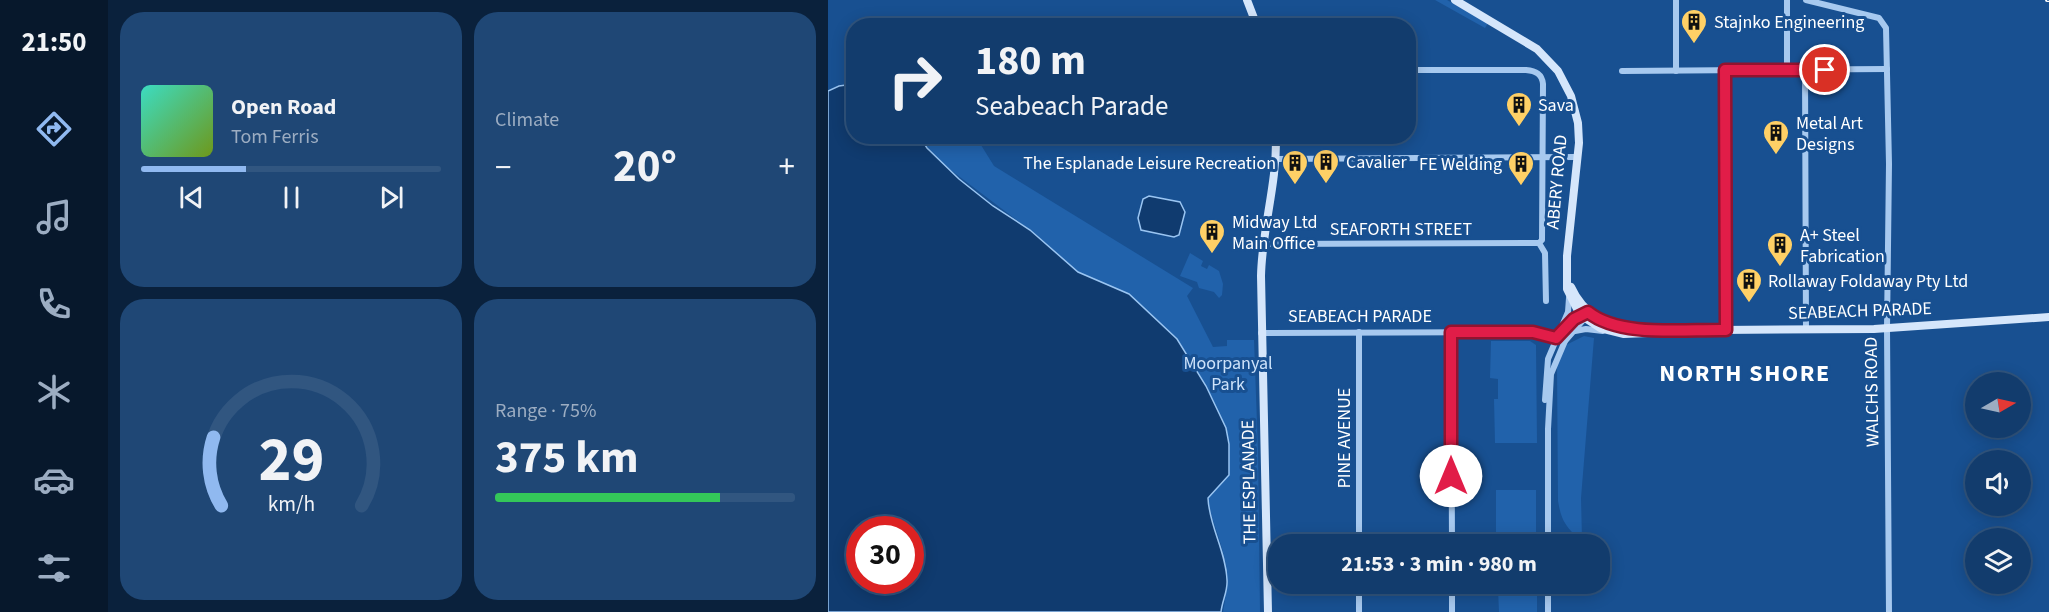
<!DOCTYPE html>
<meta charset="utf-8">
<style>
body{margin:0;font-family:"Source Sans 3",sans-serif;background:#1f4775;color:#f1f3f6;height:100vh;display:flex;flex-direction:column;font-size:22px;white-space:nowrap}
*{box-sizing:border-box;margin:0}
p{font-size:20px;color:#9cadc2}
.icon{flex:none;width:33px;height:33px;fill:none;stroke:currentColor;stroke-width:2;stroke-linecap:round;stroke-linejoin:round}
.map{position:relative;flex:1;overflow:hidden}
.drawer{display:flex;flex-direction:column;gap:12px;padding:12px;background:#0a213c;width:720px}
.drawer>*{flex:none}
.guide{position:absolute;left:18px;top:18px;width:570px;height:126px;border-radius:24px;box-shadow:0 3px 15px #0003,0 0 0 2px #315680;background:#123c6d;color:#f1f3f6;overflow:hidden}
.needle{width:39px;rotate:81deg}
.buttons{position:absolute;left:1137px;top:372px;display:grid;gap:12px}
.buttons a{display:grid;place-items:center;width:66px;height:66px;border-radius:50%;background:#123c6d;box-shadow:0 3px 15px #0003,0 0 0 2px #315680;font-size:30px}
.speed{position:absolute;left:18px;top:516px;display:flex;gap:12px;font-size:30px;font-weight:700;text-align:center}
.speed>*{display:grid;place-content:center;width:78px;height:78px;border-radius:50%;background:#123c6d;box-shadow:0 3px 15px #0003,0 0 0 2px #315680;line-height:1}
.speed .limit{border:9px solid #d22;background:#fff;color:#111}
.pin{position:absolute;display:grid;place-items:center;width:51px;height:51px;color:#fff;margin:-26px;border:3px solid #fff;border-radius:50%;box-shadow:0 2px 6px #0007}
.me{position:absolute;width:66px;margin:-33px;rotate:0deg;stroke-linejoin:round;filter:drop-shadow(0 0 4px #0008)}
.turn{display:flex;align-items:center;gap:21px;height:126px;padding:0 30px;font-size:27px}
.turn .icon{width:78px;height:78px;stroke-width:2.5}
.turn b{display:block;font-size:42px;line-height:51px}
.big{font-size:45px;font-weight:700;line-height:1.1}
.drawer .card{flex:1;display:flex;flex-direction:column;justify-content:center;gap:9px;min-width:0;padding:0 21px;border-radius:24px;background:#1f4775}
.drawer .dial{align-items:center;gap:0}
.dial svg{height:156px;overflow:visible;fill:none;stroke:#315680;stroke-width:7;stroke-linecap:round;text-anchor:middle}
.dial text{fill:#f1f3f6;stroke:none}
.song{display:flex;align-items:center;gap:18px}
.cover{width:72px;height:72px;border-radius:9px;background:linear-gradient(135deg,hsl(170 70% 55%),hsl(80 70% 35%))}
.played{height:6px;border-radius:3px;background:linear-gradient(90deg,#90b9f0 35%,#315680 35%)}
.keys{display:flex;justify-content:space-around;direction:ltr}
.heat{display:flex;justify-content:space-between;align-items:center;font-size:33px;direction:ltr}
.charge{height:9px;border-radius:4px;background:linear-gradient(90deg,#34c759 75%,#315680 0)}
.drawer .tiles{flex:1;display:grid;gap:12px;grid-template-columns:repeat(2,1fr)}
.trip{position:absolute;left:440px;top:534px;width:342px;height:60px;border-radius:24px;background:#123c6d;box-shadow:0 3px 15px #0003,0 0 0 2px #315680;font-weight:700;line-height:60px;text-align:center}
main{display:flex;flex:1;min-height:0}
.tab-bar{display:flex;flex-direction:column;width:108px;justify-content:space-around;align-items:center;background:#07182c;color:#9cadc2}
.tab-bar .icon{width:42px;height:42px}
.tab-bar .current{color:#90b9f0}
.tab-bar b{font-size:27px;color:#f1f3f6}
.map>svg:first-child{display:block}
.green{fill:#2162ab}
.water{fill:#103b6f;stroke:#9ac5f2;stroke-width:1.5;fill-rule:evenodd}
.lines{fill:none;stroke-linecap:round;stroke-linejoin:round}
.street{stroke:#a7c9ef;stroke-width:6}
.secondary{stroke:#d5e6fb;stroke-width:8}
.rail-casing{stroke:#fff;stroke-width:4}
.rail{stroke:#185091;stroke-width:1.5;stroke-dasharray:4.5;stroke-linecap:butt}
.route-casing{stroke:#92132f;stroke-width:15}
.route{stroke:#e11d48;stroke-width:10}
.labels{text-anchor:middle;dominant-baseline:central;stroke-width:6;stroke-linejoin:round;paint-order:stroke}
.poi-label{font-size:18px;fill:#fff;stroke:#185091;text-anchor:start}
.street-label{font-size:18px;fill:#fff;stroke:#185091}
.park-label{font-size:18px;fill:#cee3fb;stroke:#185091}
.district-label{font-size:24px;font-weight:bold;letter-spacing:1.5px;fill:#fff;stroke:#185091}
</style>
<main>
<nav class="tab-bar">
<b>21:50</b>
<svg class="icon current" aria-label="directions" viewBox="0 0 24 24"><path d="M12 3l9 9-9 9-9-9zM9 14v-3h6M13 9l2 2-2 2"/></svg>
<svg class="icon" aria-label="music" viewBox="0 0 24 24"><path d="M9 18V5l10-2v13"/><circle cx="6" cy="18" r="3"/><circle cx="16" cy="16" r="3"/></svg>
<svg class="icon" aria-label="phone" viewBox="0 0 24 24"><path d="M5 4h4l2 5-3 2q2 4 5 5l2-3 5 2v4C11 20 4 13 5 4z"/></svg>
<svg class="icon" aria-label="climate" viewBox="0 0 24 24"><path d="M12 3v18M4 7l16 10M4 17L20 7"/></svg>
<svg class="icon" aria-label="car" viewBox="0 0 24 24"><path d="M5 17H2v-5l4-1 3-4h7l3 4 3 1v5h-3M9 17h6M6 11h13"/><circle cx="7" cy="17" r="2"/><circle cx="17" cy="17" r="2"/></svg>
<svg class="icon" aria-label="filters" viewBox="0 0 24 24"><path d="M4 7h16M4 17h16"/><circle cx="9" cy="7" r="2"/><circle cx="15" cy="17" r="2"/></svg>
</nav>
<section class="drawer">
<div class="tiles">
<div class="card">
<div class="song"><i class="cover"></i><div><b>Open Road</b><p>Tom Ferris</p></div></div>
<div class="played"></div>
<div class="keys"><svg class="icon" aria-label="previous" viewBox="0 0 24 24"><path d="M18 5L8 12l10 7zM5 5v14"/></svg><svg class="icon" aria-label="pause" viewBox="0 0 24 24"><path d="M8 5v14M16 5v14"/></svg><svg class="icon" aria-label="next" viewBox="0 0 24 24"><path d="M6 5l10 7-10 7zM19 5v14"/></svg></div>
</div>
<div class="card"><p>Climate</p>
<div class="heat"><a>−</a><b class="big">20°</b><a>+</a></div>
</div>
<div class="card dial"><svg viewBox="0 0 100 80">
<path d="M14 69A42 42 0 1 1 86 69"/>
<path d="M14 69A42 42 0 0 1 10 34" stroke="#90b9f0"/>
<text x="50" y="56" font-size="32" font-weight="700">29</text>
<text x="50" y="72" font-size="11">km/h</text>
</svg></div>
<div class="card"><p>Range · 75%</p><b class="big">375 km</b><div class="charge"></div></div>
</div>
</section>
<div class="map">
<svg width="1221" height="612" viewBox="0 0 1221 612">
<rect width="100%" height="100%" fill="#185091"/>
<g class="green">
<polygon points="607,0 619,0 660,23 657,28"/>
<path d="M92,137H148L166,166L365,288L359,296L385,347L399,346V340H426L430,451L432,612H395C398,596 400,581 398,565C394,542 383,521 380,498L401,475V444L398,428L378,386L349,339L304,297L250,272L202,230L116,165L99,148Z"/>
<polygon points="362,253 375,261 373,266 379,269 381,265 391,271 395,284 394,295 391,298 386,292 371,288 369,282 352,276"/>
<path d="M756,336L766,338L753,498L754,539H752C737,527 733,519 730,501L729,364L738,345Z"/>
<polygon points="663,341 702,341 708,345 709,443 667,443 666,399 670,399 670,379 662,378"/>
<rect x="668" y="490" width="40" height="54"/>
<polygon points="668,584 709,584 709,612 671,612 670,589 668,589"/>
</g>
<g class="water">
<path d="M25,84L26,136L92,137L99,148L131,179L165,206L202,230L250,272L301,294L349,339L378,386L398,428L401,444V475L380,498C381,526 398,551 399,580C400,591 394,601 393,612H0V91L11,86ZM32,530H82V580H32Z"/>
<polygon points="321,196 352,202 357,212 351,235 346,237 313,230 310,218 315,199"/>
</g>
<g class="lines">
<g class="street">
<polyline points="978,0 1051,18 1058,28 1061,164 1059,328 1061,612"/>
<path d="M580,70H698C708,71 714,74 715,84L714,240L711,243L717,253L718,301"/>
<polyline points="897,70 898,330"/>
<polyline points="959,70 959,0"/>
<polyline points="977,70 978,330"/>
<polyline points="794,71 1059,69"/>
<polyline points="848,71 848,0"/>
<polyline points="448,159 750,157"/>
<polyline points="435,244 711,243"/>
<polyline points="735,331 753,314"/>
<polyline points="747,331 758,329 775,331"/>
<polyline points="531,332 531,544"/>
<polyline points="623,332 624,544"/>
<polyline points="433,333 705,332 737,341"/>
<polyline points="717,400 720,359 740,312 741,298"/>
<polyline points="720,544 720,429 723,374 737,341 757,318"/>
<polyline points="531,584 531,612"/>
<polyline points="624,584 624,612"/>
<polyline points="720,584 720,612"/>
</g>
<g class="secondary">
<polyline points="419,0 429,26"/>
<polyline points="627,0 709,49 730,71 743,96 750,123 751,143 739,256 739,289 749,309 757,318 772,328 796,334 891,330 1046,329 1221,317"/>
<path d="M743,287C756,316 780,327 811,328"/>
<path d="M440,612L433,276C434,228 449,185 448,136"/>
</g>
<defs>
<polyline id="rail" points="1219,0 1221,0"/>
</defs>
<use href="#rail" class="rail-casing"/>
<use href="#rail" class="rail"/>
</g>
<g class="lines">
<defs>
<path id="route" d="M623,476V332H705L728,338L746,319L760,312C792,338 858,329 898,330L897,70H997"/>
</defs>
<use href="#route" class="route-casing"/>
<use href="#route" class="route"/>
</g>
<defs>
<symbol id="building-pin" viewBox="-11 -11 22 30"><path d="M0 17L-7.5 6A9.5 9.5 0 1 1 7.5 6Z" fill="#ffd066" stroke="#185091"/><path d="M-4-6H4V6H1V3H-1V6H-4ZM-2.5-4.3h1.7v1.8h-1.7ZM.8-4.3h1.7v1.8H.8ZM-2.5-1h1.7V.8h-1.7ZM.8-1h1.7V.8H.8Z" fill="#111"/></symbol>
</defs>
<g fill-rule="evenodd">
<use href="#building-pin" x="851" y="7" width="30" height="40"/>
<use href="#building-pin" x="676" y="90" width="30" height="40"/>
<use href="#building-pin" x="933" y="118" width="30" height="40"/>
<use href="#building-pin" x="483" y="147" width="30" height="40"/>
<use href="#building-pin" x="452" y="148" width="30" height="40"/>
<use href="#building-pin" x="678" y="149" width="30" height="40"/>
<use href="#building-pin" x="369" y="217" width="30" height="40"/>
<use href="#building-pin" x="937" y="230" width="30" height="40"/>
<use href="#building-pin" x="906" y="266" width="30" height="40"/>
</g>
<g class="labels">
<g class="poi-label">
<text x="886" y="22">Stajnko Engineering</text>
<text x="710" y="105">Sava</text>
<text x="968" y="123">Metal Art<tspan x="968" dy="21">Designs</tspan></text>
<text x="518" y="162">Cavalier</text>
<text x="448" y="163" text-anchor="end">The Esplanade Leisure Recreation</text>
<text x="674" y="164" text-anchor="end">FE Welding</text>
<text x="404" y="222">Midway Ltd<tspan x="404" dy="21">Main Office</tspan></text>
<text x="972" y="235">A+ Steel<tspan x="972" dy="21">Fabrication</tspan></text>
<text x="940" y="281">Rollaway Foldaway Pty Ltd</text>
</g>
<g class="street-label">
<text transform="translate(729 182) rotate(-85)">ABERY ROAD</text>
<text x="573" y="229">SEAFORTH STREET</text>
<text transform="translate(1032 311) rotate(-2)">SEABEACH PARADE</text>
<text x="532" y="316">SEABEACH PARADE</text>
<text transform="translate(1044 392) rotate(-91)">WALCHS ROAD</text>
<text transform="translate(516 438) rotate(-90)">PINE AVENUE</text>
<text transform="translate(421 482) rotate(-91)">THE ESPLANADE</text>
</g>
<g class="park-label">
<text x="400" y="363">Moorpanyal<tspan x="400" dy="21">Park</tspan></text>
</g>
<g class="district-label">
<text x="917" y="373">NORTH SHORE</text>
</g>
</g>
</svg>
<div class="buttons">
<a><svg class="needle" viewBox="-14 -14 28 28"><path d="M0-13l5 13h-10z" fill="#e53935"/><path d="M0 13l5-13h-10z" fill="#9cadc2"/></svg></a>
<a><svg class="icon" aria-label="sound" viewBox="0 0 24 24"><path d="M4 9h4l5-4v14l-5-4H4zM17 9q2 3 0 6"/></svg></a>
<a><svg class="icon" aria-label="layers" viewBox="0 0 24 24"><path d="M12 4l9 5-9 5-9-5zM3 14l9 5 9-5"/></svg></a>
</div>
<div class="speed"><div class="limit">30</div></div>
<div class="pin" style="left:997px;top:70px;background:#d93025"><svg class="icon" aria-label="arrive" viewBox="0 0 24 24"><path d="M6 21V4h12l-3 4 3 4H6"/></svg></div>
<svg class="me" style="left:623px;top:476px" viewBox="-20 -20 40 40"><circle r="19" fill="#fff"/><path d="M0-13L10 11 0 6-10 11z" fill="#e11d48"/></svg>
<div class="trip">21:53 · 3 min · 980 m</div>
<div class="guide">
<div class="turn"><svg class="icon" aria-label="right" viewBox="0 0 24 24"><path d="M7 20v-9h11M14 6l5 5-5 5"/></svg><div><b>180 m</b>Seabeach Parade</div></div>
</div>
</div>
</main>
